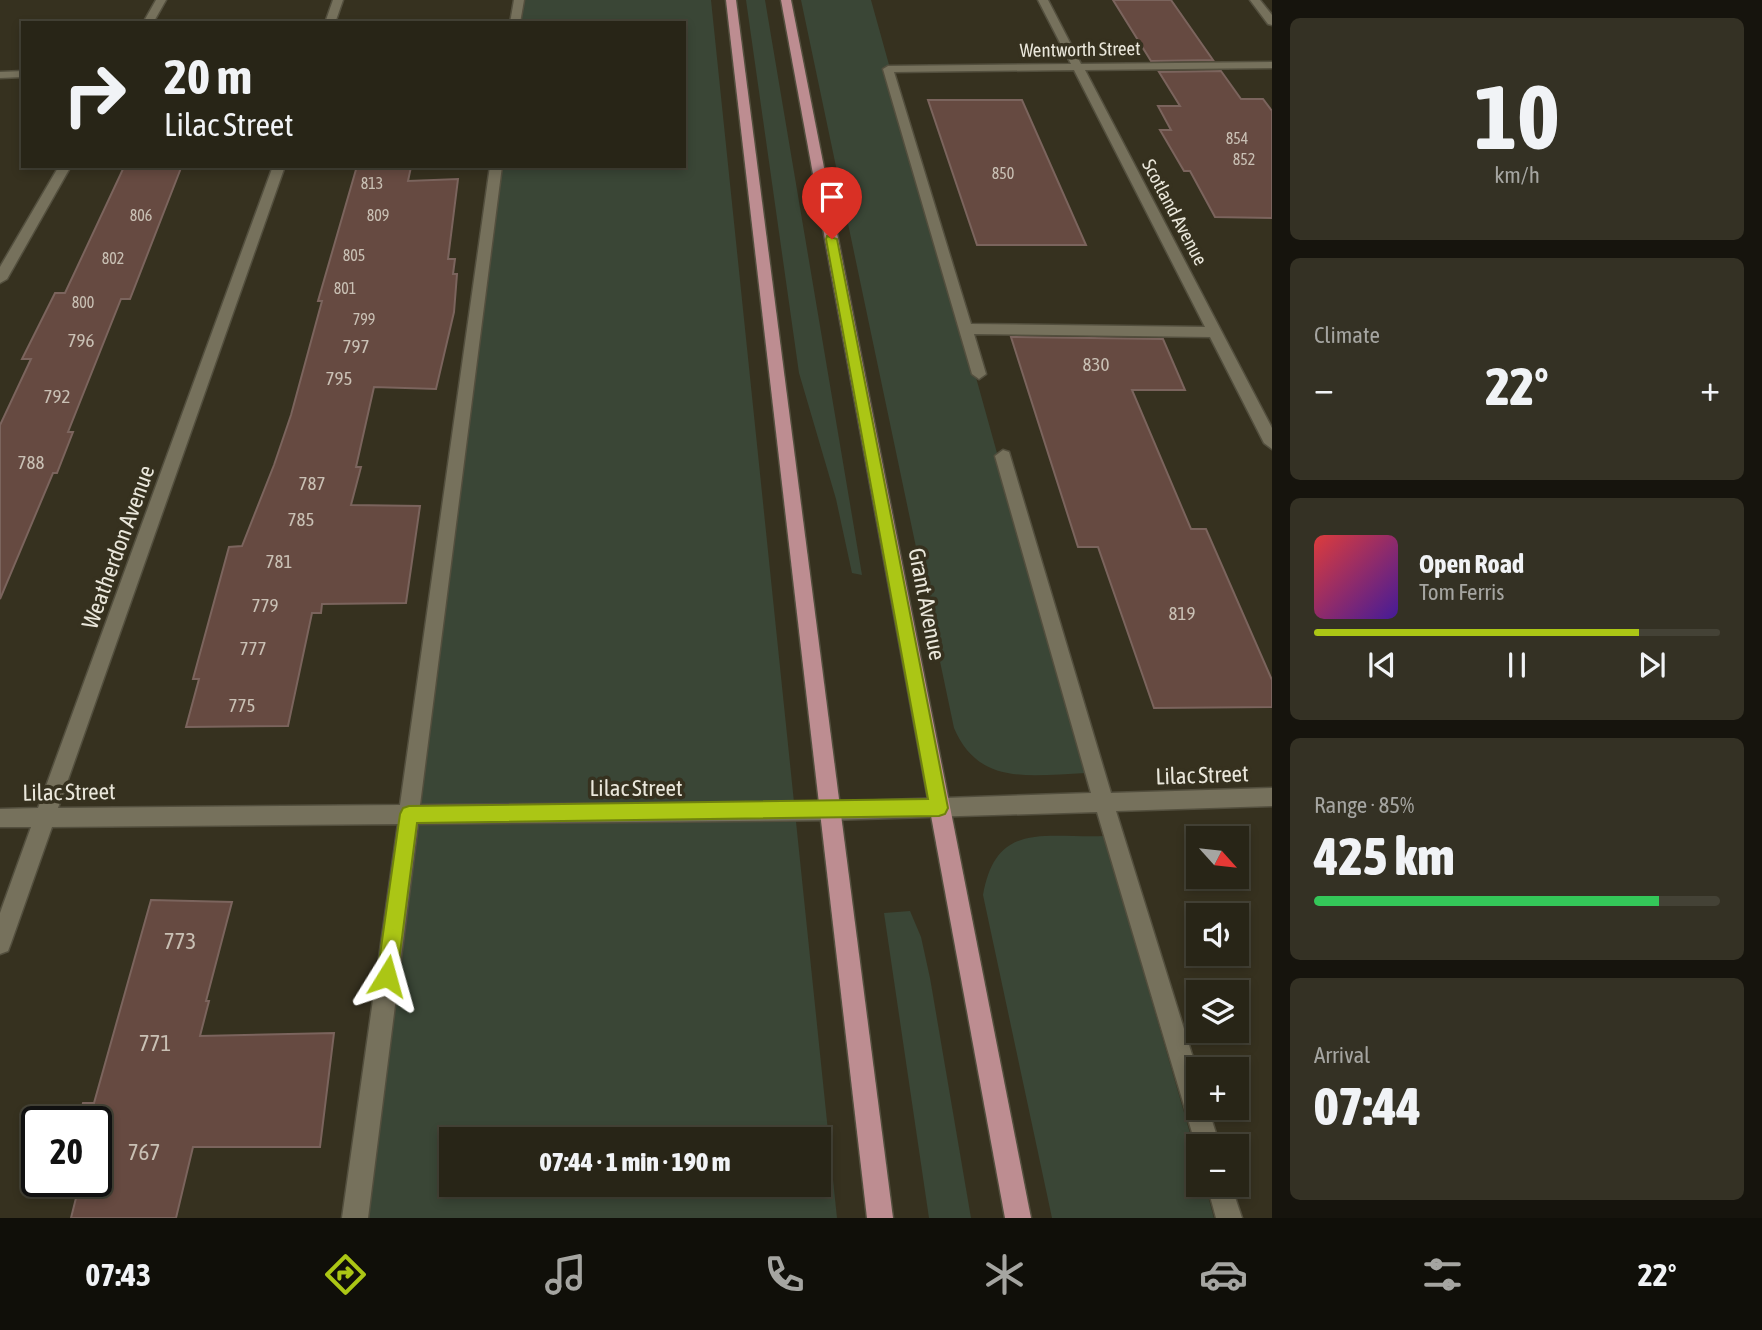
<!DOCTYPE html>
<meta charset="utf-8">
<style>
body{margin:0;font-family:"Asap Condensed",sans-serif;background:#343124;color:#f1f3f6;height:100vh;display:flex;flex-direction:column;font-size:26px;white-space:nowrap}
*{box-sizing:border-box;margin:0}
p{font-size:23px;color:#a5a5a1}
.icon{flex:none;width:38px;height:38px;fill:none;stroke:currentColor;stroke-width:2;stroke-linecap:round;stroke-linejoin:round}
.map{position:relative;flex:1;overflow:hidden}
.details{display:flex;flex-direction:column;gap:18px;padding:18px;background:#16140d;width:490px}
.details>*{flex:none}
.guide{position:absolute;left:21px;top:21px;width:665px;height:147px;border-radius:0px;box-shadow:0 4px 10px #0003,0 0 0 2px #444236;background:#282517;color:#f1f3f6;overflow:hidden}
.needle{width:46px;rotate:117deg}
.controls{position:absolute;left:1186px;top:826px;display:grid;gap:14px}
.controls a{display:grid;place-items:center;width:63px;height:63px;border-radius:0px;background:#282517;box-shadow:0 4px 10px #0003,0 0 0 2px #444236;font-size:35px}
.speed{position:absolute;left:21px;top:1106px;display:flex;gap:14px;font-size:35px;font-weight:700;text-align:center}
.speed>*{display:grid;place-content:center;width:91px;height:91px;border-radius:50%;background:#282517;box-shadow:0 4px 10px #0003,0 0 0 2px #444236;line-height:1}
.speed .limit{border:4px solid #111;border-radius:10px;background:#fff;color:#111}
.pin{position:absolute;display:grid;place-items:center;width:60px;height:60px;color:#fff;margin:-72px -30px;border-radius:50% 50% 50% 0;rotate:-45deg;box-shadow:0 0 7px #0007}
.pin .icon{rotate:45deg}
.me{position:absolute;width:77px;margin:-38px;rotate:8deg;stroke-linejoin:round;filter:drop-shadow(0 0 5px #0008)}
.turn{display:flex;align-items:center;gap:24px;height:147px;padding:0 28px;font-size:32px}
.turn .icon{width:91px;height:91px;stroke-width:2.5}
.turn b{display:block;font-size:49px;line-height:60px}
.big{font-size:52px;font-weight:800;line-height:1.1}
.details .card{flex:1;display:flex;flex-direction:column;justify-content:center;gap:10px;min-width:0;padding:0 24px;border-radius:10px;background:#343124}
.details .dial{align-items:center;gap:0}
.dial b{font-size:91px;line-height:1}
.song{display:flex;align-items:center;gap:21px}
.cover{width:84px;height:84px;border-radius:10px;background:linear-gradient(135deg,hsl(0 70% 55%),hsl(260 70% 35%))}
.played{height:7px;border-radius:4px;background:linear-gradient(90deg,#abc615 80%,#444236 80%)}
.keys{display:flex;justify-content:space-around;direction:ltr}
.heat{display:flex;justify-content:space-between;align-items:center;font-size:38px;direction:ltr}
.charge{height:10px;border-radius:5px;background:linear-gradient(90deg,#34c759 85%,#444236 0)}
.trip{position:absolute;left:439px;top:1127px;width:392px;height:70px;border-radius:0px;background:#282517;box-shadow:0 4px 10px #0003,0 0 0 2px #444236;font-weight:800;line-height:70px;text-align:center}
.menu{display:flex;height:112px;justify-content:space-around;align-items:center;background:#100f09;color:#a5a5a1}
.menu .icon{width:49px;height:49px}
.menu .on{color:#abc615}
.menu b{font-size:32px;color:#f1f3f6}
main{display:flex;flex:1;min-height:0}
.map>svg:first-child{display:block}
.green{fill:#3a4636;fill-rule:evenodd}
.building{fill:#664a41;stroke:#7b645d;stroke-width:2}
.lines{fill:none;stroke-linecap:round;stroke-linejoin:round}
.minor-casing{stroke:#534f3e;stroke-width:3}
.major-casing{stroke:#534f3e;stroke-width:3}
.minor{fill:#76715c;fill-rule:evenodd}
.major{fill:#bd8d91;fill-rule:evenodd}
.route{fill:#abc615;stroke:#6f810e;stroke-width:2}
.labels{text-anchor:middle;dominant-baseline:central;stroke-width:7;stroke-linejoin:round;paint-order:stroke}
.far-number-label{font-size:16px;fill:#c9c0b4}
.far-street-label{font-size:19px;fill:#eae7db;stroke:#36311f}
.number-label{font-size:19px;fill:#c9c0b4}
.street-label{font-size:23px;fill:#eae7db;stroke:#36311f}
.near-number-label{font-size:23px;fill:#c9c0b4}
</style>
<main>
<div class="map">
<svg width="1272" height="1218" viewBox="0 0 1272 1218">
<rect width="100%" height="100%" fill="#36311f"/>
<g class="green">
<path d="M520,0H711L837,1218H355L496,166H684V23H517ZM452,1139H819V1185H452Z"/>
<polygon points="746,0 765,0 862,575 852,573 836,499 799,373"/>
<path d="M801,0H871L1086,773C1032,775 979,787 954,728Z"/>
<path d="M1104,836L1199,1164V1185H1205L1214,1218H1052L983,895C996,821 1043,838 1104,836Z"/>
<polygon points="910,911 921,937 930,978 971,1218 929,1218 884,913"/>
</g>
<g class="building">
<polygon points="1113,0 1171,0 1213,60 1151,61"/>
<polygon points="1221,71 1241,99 1263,99 1272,111 1272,218 1215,217 1190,171 1184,171 1160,130 1171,130 1158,106 1180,106 1159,72"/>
<polygon points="928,100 1022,100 1086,245 977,245"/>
<polygon points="357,166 411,167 408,181 458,179 448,259 455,259 453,274 457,274 454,312 436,389 374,387 356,467 361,467 351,505 420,506 406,603 322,604 321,613 312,613 288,726 186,727 199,679 193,679 229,547 242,546 274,465 291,415 322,301 318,301"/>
<polygon points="181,168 130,299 121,299 68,432 73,432 57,473 53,473 0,599 0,425 31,359 22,359 55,293 65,293 123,169"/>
<polygon points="1011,337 1163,339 1185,390 1132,390 1191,529 1206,529 1272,680 1272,707 1154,708 1098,547 1078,547"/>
<polygon points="151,900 232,902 206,1001 209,1001 200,1036 334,1033 320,1147 193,1147 176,1218 71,1218 77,1194 56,1194 60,1181 96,1181 96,1122 78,1122 83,1103 94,1103"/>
</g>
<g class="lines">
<defs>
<g id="minor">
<polygon points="156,0 166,0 153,23 143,23"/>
<polygon points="333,0 343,0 335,23 325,23"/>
<polygon points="514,0 524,0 520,23 510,23"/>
<path d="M1038,0H1048L1081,64L1272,62V68L1085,70L1272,428V449L1264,443L1210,337L974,334L986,374L979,379L972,374L883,69L888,66L1071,64ZM1074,70L1205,327L971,324L894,72Z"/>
<polygon points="1250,0 1260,0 1272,15 1272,25 1268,24"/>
<polygon points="23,71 23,77 0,78 0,72"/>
<polygon points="59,166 71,166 7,279 0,283 0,267"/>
<polygon points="273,166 285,166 58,808 400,805 490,166 502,166 420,805 829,802 1091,793 995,456 1003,450 1009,452 1111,793 1272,788 1272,806 1116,811 1199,1077 1199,1108 1208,1108 1220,1146 1199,1146 1199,1153 1196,1146 1097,812 829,820 418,824 368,1218 342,1218 398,824 52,827 11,943 8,951 0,954 0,913 31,827 0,827 0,809 38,808"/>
<polygon points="1207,1185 1231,1185 1242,1218 1216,1218"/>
</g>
<g id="major">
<polygon points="726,0 736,0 893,1218 867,1218"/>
<polygon points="781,0 791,0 1031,1218 1005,1218"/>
</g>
</defs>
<use href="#minor" class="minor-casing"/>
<use href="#major" class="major-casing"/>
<use href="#minor" class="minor"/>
<use href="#major" class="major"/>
</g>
<polygon class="route" points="827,236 837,239 948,808 945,814 939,816 417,823 397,976 395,983 387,986 380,983 377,976 400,814 403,808 409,806 928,799 826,239"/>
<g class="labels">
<g class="far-number-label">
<text x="1237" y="138">854</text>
<text x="1244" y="159">852</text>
<text x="1003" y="173">850</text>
<text x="372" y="183">813</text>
<text x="141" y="215">806</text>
<text x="378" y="215">809</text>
<text x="354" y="255">805</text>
<text x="113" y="258">802</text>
<text x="345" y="288">801</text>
<text x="83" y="302">800</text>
<text x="364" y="319">799</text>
</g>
<g class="far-street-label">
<text transform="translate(1080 49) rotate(-1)">Wentworth Street</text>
<text transform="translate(1175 212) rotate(62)">Scotland Avenue</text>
</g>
<g class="number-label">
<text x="81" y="340">796</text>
<text x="356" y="346">797</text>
<text x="1096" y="364">830</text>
<text x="339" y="378">795</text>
<text x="57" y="396">792</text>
<text x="31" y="462">788</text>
<text x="312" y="483">787</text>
<text x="301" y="519">785</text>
<text x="279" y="561">781</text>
<text x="265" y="605">779</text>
<text x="1182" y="613">819</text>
<text x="253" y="648">777</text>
<text x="242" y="705">775</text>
</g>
<g class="street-label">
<text transform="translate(118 547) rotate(-70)">Weatherdon Avenue</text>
<text transform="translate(927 604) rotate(79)">Grant Avenue</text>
<text transform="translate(1202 775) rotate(-2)">Lilac Street</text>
<text x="636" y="788">Lilac Street</text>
<text transform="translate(69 792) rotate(-1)">Lilac Street</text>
</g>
<g class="near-number-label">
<text x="180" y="941">773</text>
<text x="155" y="1043">771</text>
<text x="144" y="1152">767</text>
</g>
</g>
</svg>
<div class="controls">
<a><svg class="needle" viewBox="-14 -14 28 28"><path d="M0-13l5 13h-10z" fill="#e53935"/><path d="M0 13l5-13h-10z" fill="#a5a5a1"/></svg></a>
<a><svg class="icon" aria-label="sound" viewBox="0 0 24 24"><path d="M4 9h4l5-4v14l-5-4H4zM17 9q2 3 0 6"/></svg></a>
<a><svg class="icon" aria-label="layers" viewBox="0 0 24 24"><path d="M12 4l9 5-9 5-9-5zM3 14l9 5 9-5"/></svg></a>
<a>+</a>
<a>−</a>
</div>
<div class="speed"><div class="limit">20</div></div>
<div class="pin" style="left:832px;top:239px;background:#d93025"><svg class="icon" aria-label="arrive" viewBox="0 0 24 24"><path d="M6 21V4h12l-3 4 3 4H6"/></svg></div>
<svg class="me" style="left:387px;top:976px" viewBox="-20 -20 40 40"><path d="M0-17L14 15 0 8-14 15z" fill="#abc615" stroke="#fff" stroke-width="4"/></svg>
<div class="trip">07:44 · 1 min · 190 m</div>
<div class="guide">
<div class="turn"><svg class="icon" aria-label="right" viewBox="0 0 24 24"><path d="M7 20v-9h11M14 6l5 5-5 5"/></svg><div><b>20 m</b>Lilac Street</div></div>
</div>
</div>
<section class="details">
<div class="card dial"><b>10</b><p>km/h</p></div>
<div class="card"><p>Climate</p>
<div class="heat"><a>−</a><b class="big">22°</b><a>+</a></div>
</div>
<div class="card">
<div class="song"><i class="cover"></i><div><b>Open Road</b><p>Tom Ferris</p></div></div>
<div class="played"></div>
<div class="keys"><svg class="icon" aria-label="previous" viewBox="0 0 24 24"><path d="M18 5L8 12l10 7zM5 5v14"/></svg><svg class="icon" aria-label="pause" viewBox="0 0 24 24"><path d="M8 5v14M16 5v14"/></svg><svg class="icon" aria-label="next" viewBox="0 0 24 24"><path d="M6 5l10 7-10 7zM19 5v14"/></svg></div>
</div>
<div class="card"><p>Range · 85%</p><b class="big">425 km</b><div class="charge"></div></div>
<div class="card"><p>Arrival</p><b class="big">07:44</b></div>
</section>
</main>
<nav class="menu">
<b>07:43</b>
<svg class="icon on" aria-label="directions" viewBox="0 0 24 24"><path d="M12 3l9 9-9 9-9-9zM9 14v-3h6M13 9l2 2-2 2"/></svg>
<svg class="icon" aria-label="music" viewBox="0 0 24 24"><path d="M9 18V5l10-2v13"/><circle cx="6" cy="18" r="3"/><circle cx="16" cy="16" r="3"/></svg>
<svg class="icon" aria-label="phone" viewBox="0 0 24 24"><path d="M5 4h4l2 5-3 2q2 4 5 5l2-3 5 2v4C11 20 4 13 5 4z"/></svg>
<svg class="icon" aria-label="climate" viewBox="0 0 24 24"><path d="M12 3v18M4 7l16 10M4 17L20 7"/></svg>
<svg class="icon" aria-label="car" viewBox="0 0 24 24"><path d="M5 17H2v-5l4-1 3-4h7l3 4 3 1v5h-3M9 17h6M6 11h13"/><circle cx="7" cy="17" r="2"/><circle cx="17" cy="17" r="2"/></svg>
<svg class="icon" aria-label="filters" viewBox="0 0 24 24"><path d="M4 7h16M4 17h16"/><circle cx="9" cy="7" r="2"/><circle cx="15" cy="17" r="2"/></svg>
<b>22°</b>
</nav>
